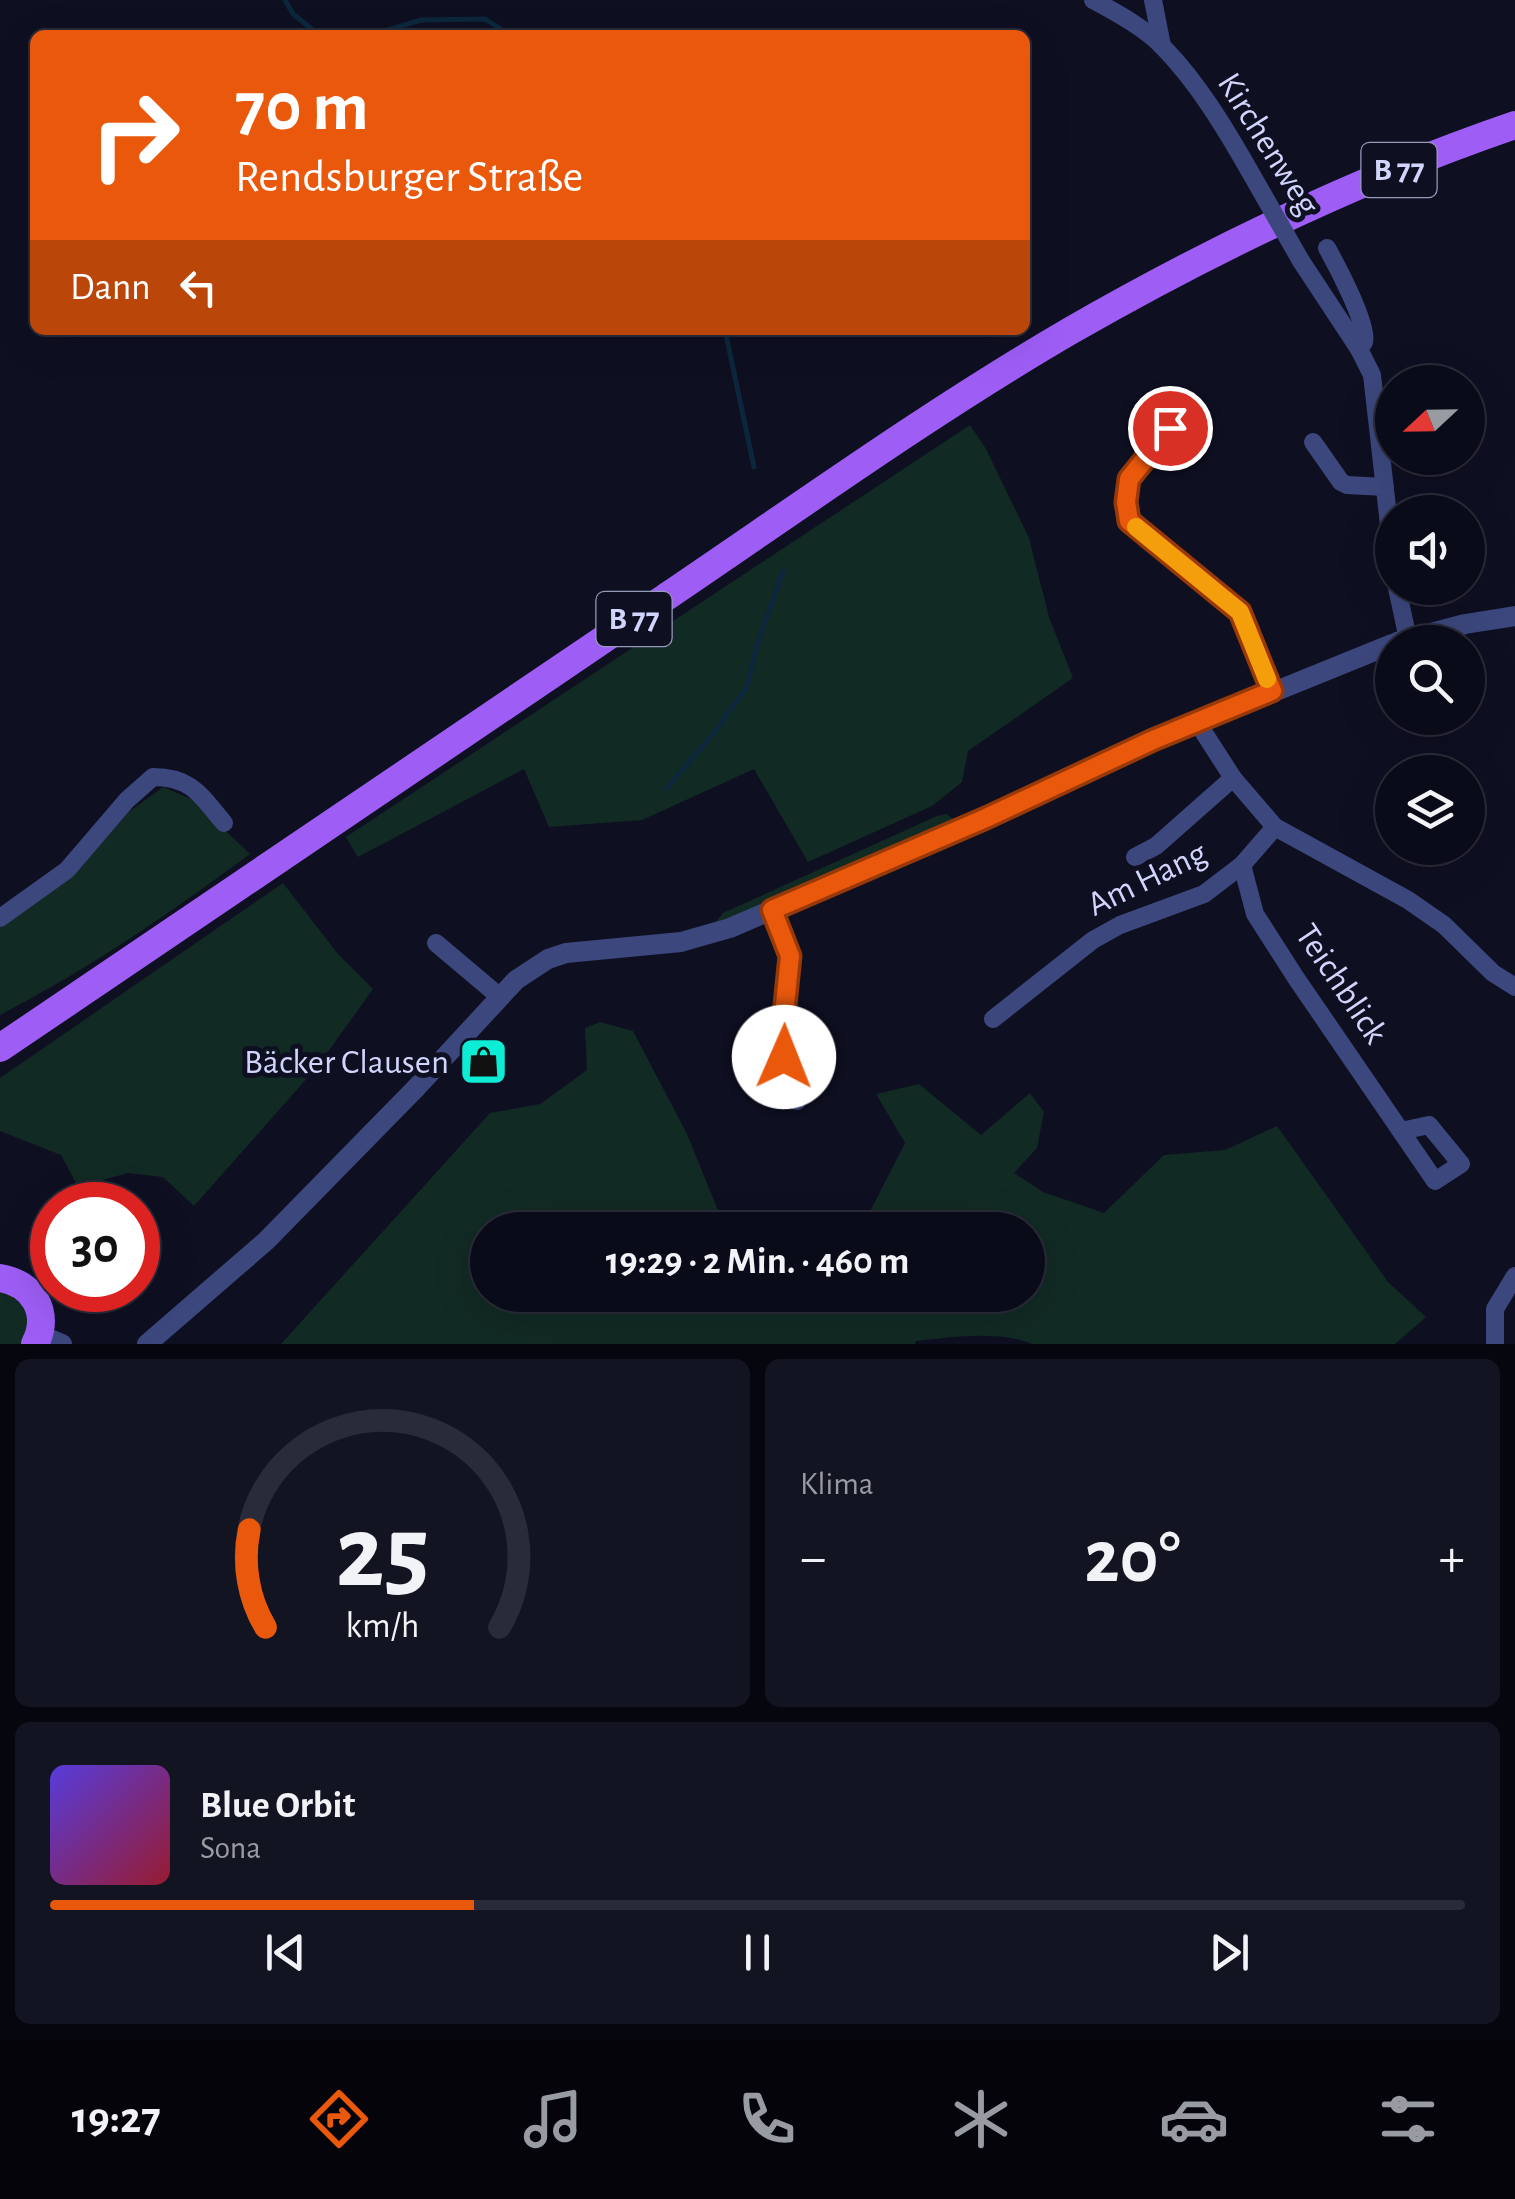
<!DOCTYPE html>
<html lang="de">
<meta charset="utf-8">
<style>
body{margin:0;font-family:"Alegreya Sans",sans-serif;background:#131422;color:#f1f3f6;height:100vh;display:flex;flex-direction:column;font-size:38px;white-space:nowrap}
*{box-sizing:border-box;margin:0}
p{font-size:32px;color:#999ba2}
.icon{flex:none;width:55px;height:55px;fill:none;stroke:currentColor;stroke-width:2;stroke-linecap:round;stroke-linejoin:round}
.map{position:relative;height:1344px;overflow:hidden}
.drawer{display:flex;flex-direction:column;gap:15px;padding:15px;background:#06060e;flex:1}
.drawer>*{flex:none}
.top-card{position:absolute;left:30px;top:30px;width:1000px;height:305px;border-radius:15px;box-shadow:0 10px 40px #0002,0 0 0 2px #2a2b38;background:#ea580c;color:#fff;overflow:hidden}
.needle{width:65px;rotate:248deg}
.tools{position:absolute;left:1375px;top:365px;display:grid;gap:20px}
.tools a{display:grid;place-items:center;width:110px;height:110px;border-radius:50%;background:#0a0b19;box-shadow:0 10px 40px #0002,0 0 0 2px #2a2b38;font-size:50px}
.speed{position:absolute;left:30px;top:1182px;display:flex;gap:20px;font-size:50px;font-weight:700;text-align:center}
.speed>*{display:grid;place-content:center;width:130px;height:130px;border-radius:50%;background:#0a0b19;box-shadow:0 10px 40px #0002,0 0 0 2px #2a2b38;line-height:1}
.speed .limit{border:15px solid #d22;background:#fff;color:#111}
.pin{position:absolute;display:grid;place-items:center;width:85px;height:85px;color:#fff;margin:-42px;border:5px solid #fff;border-radius:50%;box-shadow:0 2px 10px #0007}
.me{position:absolute;width:110px;margin:-55px;rotate:1deg;stroke-linejoin:round;filter:drop-shadow(0 0 8px #0008)}
.turn{display:flex;align-items:center;gap:35px;height:210px;padding:0 40px;font-size:45px}
.turn .icon{width:130px;height:130px;stroke-width:2.5}
.turn b{display:block;font-size:70px;line-height:85px}
.then{display:flex;align-items:center;height:95px;padding:0 40px;background:#0003;gap:20px;font-size:38px}
.big{font-size:75px;font-weight:700;line-height:1.1}
.drawer .card{flex:1;display:flex;flex-direction:column;justify-content:center;gap:15px;min-width:0;padding:0 35px;border-radius:15px;background:#131422}
.drawer .dial{align-items:center;gap:0}
.dial svg{height:260px;overflow:visible;fill:none;stroke:#2a2b38;stroke-width:7;stroke-linecap:round;text-anchor:middle}
.dial text{fill:#f1f3f6;stroke:none}
.song{display:flex;align-items:center;gap:30px}
.cover{width:120px;height:120px;border-radius:15px;background:linear-gradient(135deg,hsl(250 70% 55%),hsl(350 70% 35%))}
.played{height:10px;border-radius:5px;background:linear-gradient(90deg,#ea580c 30%,#2a2b38 30%)}
.keys{display:flex;justify-content:space-around;direction:ltr}
.heat{display:flex;justify-content:space-between;align-items:center;font-size:55px;direction:ltr}
.drawer .tiles{flex:1;display:grid;gap:15px;grid-template-columns:1fr 1fr}
.card:last-child{grid-column:span 2}
.trip{position:absolute;left:470px;top:1212px;width:575px;height:100px;border-radius:50px;background:#0a0b19;box-shadow:0 10px 40px #0002,0 0 0 2px #2a2b38;font-weight:700;line-height:100px;text-align:center}
.menu{display:flex;height:160px;justify-content:space-around;align-items:center;background:#04040a;color:#999ba2}
.menu .icon{width:70px;height:70px}
.menu .active{color:#ea580c}
.menu b{font-size:45px;color:#f1f3f6}
.map>svg:first-child{display:block}
.green{fill:#122a24}
.lines{fill:none;stroke-linecap:round;stroke-linejoin:round}
.stream{stroke:#0c273c;stroke-width:5}
.minor{stroke:#3c477d;stroke-width:18}
.tertiary{stroke:#3c477d;stroke-width:20}
.primary{stroke:#9e5ef6;stroke-width:28}
.minor-bridge{stroke:#3c477d;stroke-width:18}
.route-casing{stroke:#983908;stroke-width:25}
.route{stroke:#ea580c;stroke-width:18}
.slow{stroke:#f59e0b;stroke-width:18}
.labels{text-anchor:middle;dominant-baseline:central;stroke-width:10;stroke-linejoin:round;paint-order:stroke}
.shield{fill:#0e0f21;stroke:#969aba;stroke-width:2.5}
.shield-label{font-size:32px;font-weight:bold;fill:#d1d5fc}
.street-label{font-size:35px;fill:#d1d5fc;stroke:#0e0f21}
.poi-label{font-size:35px;fill:#d1d5fc;stroke:#0e0f21;text-anchor:end}
</style>
<div class="map">
<svg width="1515" height="1344" viewBox="0 0 1515 1344">
<rect width="100%" height="100%" fill="#0e0f21"/>
<g class="green">
<polygon points="970,425 986,449 1029,538 1049,617 1073,678 968,751 962,782 932,806 808,862 754,769 642,820 549,827 524,769 358,857 346,837"/>
<path d="M163,787L193,800L250,854C170,913 89,969 0,1015V926L71,877L129,812Z"/>
<polygon points="947,814 956,822 776,903 715,923 723,913 937,816"/>
<polygon points="283,883 338,954 373,989 317,1067 194,1206 163,1177 128,1173 78,1187 61,1155 0,1131 0,1078"/>
<path d="M600,1022L633,1031L687,1134L726,1230H488V1295H1028V1230H855L862,1227L905,1143L876,1094L919,1084L981,1135L1030,1093L1044,1112L1037,1148L1014,1173L1043,1192L1104,1213L1164,1155L1225,1150L1277,1126L1388,1282L1426,1317L1395,1344H1032C998,1330 951,1337 916,1341L915,1344H281L490,1113L540,1104L587,1070L585,1028Z"/>
<polygon points="0,1288 9,1289 32,1317 23,1344 0,1344"/>
</g>
<g class="lines">
<g class="stream">
<polyline points="285,0 293,14 319,35"/>
<polyline points="372,35 421,20 485,19 510,35"/>
<polyline points="725,330 754,467"/>
<polyline points="667,788 716,730 747,687 757,645 783,571"/>
</g>
<g class="minor">
<path d="M1093,0C1117,13 1145,28 1164,48C1198,83 1225,128 1249,170"/>
<polyline points="1153,0 1162,46"/>
<path d="M1327,248C1336,264 1369,326 1364,342C1363,344 1361,346 1359,349"/>
<polyline points="1301,261 1359,349 1372,375 1392,551"/>
<polyline points="1170,428 1129,479 1126,503 1129,521 1240,612 1272,691"/>
<polyline points="1313,442 1341,482 1347,485 1385,487"/>
<polyline points="1397,588 1408,639"/>
<polyline points="1197,722 1233,778 1275,827 1408,900 1444,925 1493,973 1515,987"/>
<polyline points="1135,857 1156,846 1233,778"/>
<polyline points="1242,865 1255,914 1296,978 1435,1181 1461,1164 1429,1125 1401,1131"/>
<polyline points="772,910 790,956 782,1035 784,1057 797,1101"/>
<path d="M0,918L67,870L127,800L153,777C192,777 201,796 224,823"/>
<polyline points="436,943 500,997"/>
<polyline points="993,1019 1093,940 1120,925 1204,894 1242,865 1275,827"/>
<polyline points="1495,1344 1495,1309 1515,1276"/>
</g>
<g class="tertiary">
<polyline points="1397,642 1465,624 1515,616"/>
<polyline points="40,1335 62,1344"/>
<polyline points="147,1344 266,1241 416,1088 516,980 548,959 566,953 681,942 730,928 985,818 1153,741 1392,644"/>
</g>
<g class="primary">
<path d="M0,1048C222,897 444,747 666,597C799,507 931,412 1070,331C1211,250 1360,178 1515,125"/>
<path d="M0,1278C33,1283 51,1313 35,1344"/>
</g>
<polyline class="minor-bridge" points="1249,170 1301,261"/>
</g>
<g class="lines">
<defs>
<polyline id="route" points="784,1057 782,1034 790,956 772,910 986,818 1153,740 1272,691 1240,612 1129,521 1126,502 1129,479 1170,428"/>
</defs>
<use href="#route" class="route-casing"/>
<use href="#route" class="route"/>
<polyline class="slow" points="1136,527 1240,612 1267,679"/>
</g>
<defs>
<symbol id="shop-square" viewBox="-11 -11 22 22"><rect x="-9" y="-9" width="18" height="18" rx="4" fill="#0decd4" stroke="#0e0f21"/><path d="M-5-2.5h2.3a2.7 3.5 0 0 1 5.4 0H5L5.5 6h-11ZM-1.5-2.5h3a1.5 2.3 0 0 0-3 0Z" fill="#111"/></symbol>
</defs>
<g fill-rule="evenodd">
<use href="#shop-square" x="456" y="1034" width="55" height="55"/>
</g>
<g class="labels">
<g class="shield">
<rect x="1361.5" y="143" width="75" height="54" rx="8"/>
<rect x="596.5" y="592" width="75" height="54" rx="8"/>
</g>
<g class="shield-label">
<text x="1399" y="170">B 77</text>
<text x="634" y="619">B 77</text>
</g>
<g class="street-label">
<text transform="translate(1268 144) rotate(58)">Kirchenweg</text>
<text transform="translate(1147 879) rotate(-26)">Am Hang</text>
<text transform="translate(1341 984) rotate(56)">Teichblick</text>
</g>
<g class="poi-label">
<text x="449" y="1062">Bäcker Clausen</text>
</g>
</g>
</svg>
<div class="tools">
<a><svg class="needle" viewBox="-14 -14 28 28"><path d="M0-13l5 13h-10z" fill="#e53935"/><path d="M0 13l5-13h-10z" fill="#999ba2"/></svg></a>
<a><svg class="icon" aria-label="sound" viewBox="0 0 24 24"><path d="M4 9h4l5-4v14l-5-4H4zM17 9q2 3 0 6"/></svg></a>
<a><svg class="icon" aria-label="search" viewBox="0 0 24 24"><circle cx="10" cy="10" r="6"/><path d="M15 15l6 6"/></svg></a>
<a><svg class="icon" aria-label="layers" viewBox="0 0 24 24"><path d="M12 4l9 5-9 5-9-5zM3 14l9 5 9-5"/></svg></a>
</div>
<div class="speed"><div class="limit">30</div></div>
<div class="pin" style="left:1170px;top:428px;background:#d93025"><svg class="icon" aria-label="arrive" viewBox="0 0 24 24"><path d="M6 21V4h12l-3 4 3 4H6"/></svg></div>
<svg class="me" style="left:784px;top:1057px" viewBox="-20 -20 40 40"><circle r="19" fill="#fff"/><path d="M0-13L10 11 0 6-10 11z" fill="#ea580c"/></svg>
<div class="trip">19:29 · 2 Min. · 460 m</div>
<div class="top-card">
<div class="turn"><svg class="icon" aria-label="right" viewBox="0 0 24 24"><path d="M7 20v-9h11M14 6l5 5-5 5"/></svg><div><b>70 m</b>Rendsburger Straße</div></div>
<div class="then">Dann<svg class="icon" aria-label="left" viewBox="0 0 24 24"><path d="M17 20v-9H6M10 6l-5 5 5 5"/></svg></div>
</div>
</div>
<section class="drawer">
<div class="tiles">
<div class="card dial"><svg viewBox="0 0 100 80">
<path d="M14 69A42 42 0 1 1 86 69"/>
<path d="M14 69A42 42 0 0 1 9 39" stroke="#ea580c"/>
<text x="50" y="56" font-size="32" font-weight="700">25</text>
<text x="50" y="72" font-size="11">km/h</text>
</svg></div>
<div class="card"><p>Klima</p>
<div class="heat"><a>−</a><b class="big">20°</b><a>+</a></div>
</div>
<div class="card">
<div class="song"><i class="cover"></i><div><b>Blue Orbit</b><p>Sona</p></div></div>
<div class="played"></div>
<div class="keys"><svg class="icon" aria-label="previous" viewBox="0 0 24 24"><path d="M18 5L8 12l10 7zM5 5v14"/></svg><svg class="icon" aria-label="pause" viewBox="0 0 24 24"><path d="M8 5v14M16 5v14"/></svg><svg class="icon" aria-label="next" viewBox="0 0 24 24"><path d="M6 5l10 7-10 7zM19 5v14"/></svg></div>
</div>
</div>
</section>
<nav class="menu">
<b>19:27</b>
<svg class="icon active" aria-label="directions" viewBox="0 0 24 24"><path d="M12 3l9 9-9 9-9-9zM9 14v-3h6M13 9l2 2-2 2"/></svg>
<svg class="icon" aria-label="music" viewBox="0 0 24 24"><path d="M9 18V5l10-2v13"/><circle cx="6" cy="18" r="3"/><circle cx="16" cy="16" r="3"/></svg>
<svg class="icon" aria-label="phone" viewBox="0 0 24 24"><path d="M5 4h4l2 5-3 2q2 4 5 5l2-3 5 2v4C11 20 4 13 5 4z"/></svg>
<svg class="icon" aria-label="climate" viewBox="0 0 24 24"><path d="M12 3v18M4 7l16 10M4 17L20 7"/></svg>
<svg class="icon" aria-label="car" viewBox="0 0 24 24"><path d="M5 17H2v-5l4-1 3-4h7l3 4 3 1v5h-3M9 17h6M6 11h13"/><circle cx="7" cy="17" r="2"/><circle cx="17" cy="17" r="2"/></svg>
<svg class="icon" aria-label="filters" viewBox="0 0 24 24"><path d="M4 7h16M4 17h16"/><circle cx="9" cy="7" r="2"/><circle cx="15" cy="17" r="2"/></svg>
</nav>
